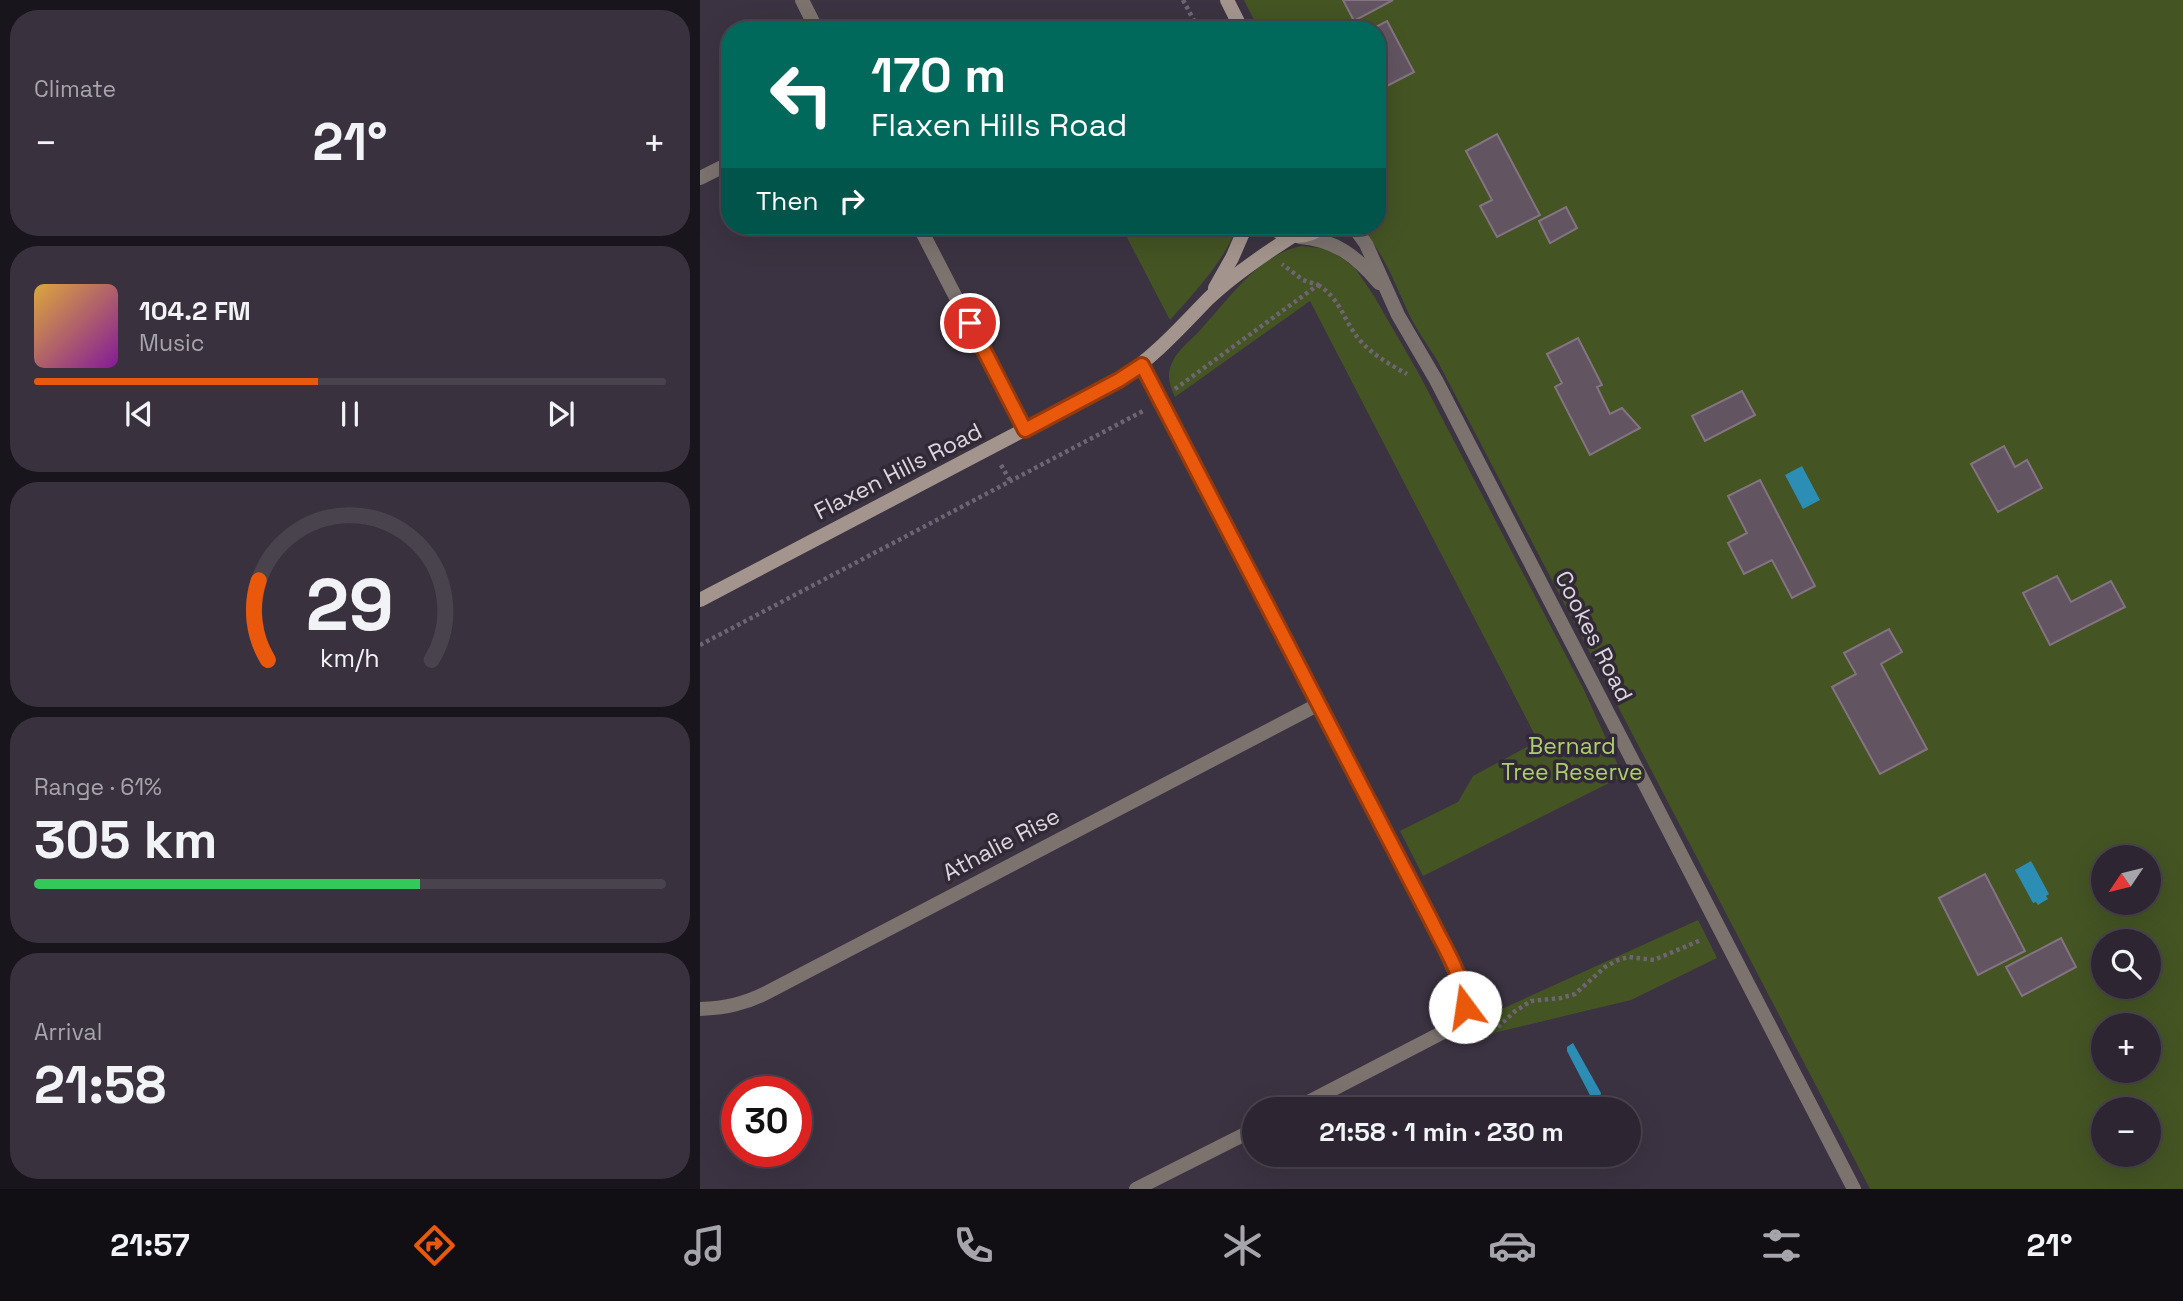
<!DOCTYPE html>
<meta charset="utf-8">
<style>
body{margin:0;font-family:"Space Grotesk",sans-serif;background:#39323e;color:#f1f3f6;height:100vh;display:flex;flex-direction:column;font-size:26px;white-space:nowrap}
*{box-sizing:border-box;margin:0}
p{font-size:23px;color:#a7a5ac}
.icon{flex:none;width:38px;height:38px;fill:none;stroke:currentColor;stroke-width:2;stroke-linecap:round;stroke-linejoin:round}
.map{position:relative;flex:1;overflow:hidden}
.sheet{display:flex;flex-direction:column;gap:10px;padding:10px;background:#19151c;width:700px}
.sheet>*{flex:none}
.top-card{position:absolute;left:21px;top:21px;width:665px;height:214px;border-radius:28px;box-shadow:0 7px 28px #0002,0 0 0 2px #48434d;background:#00695c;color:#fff;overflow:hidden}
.needle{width:46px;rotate:235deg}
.tools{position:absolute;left:1391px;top:845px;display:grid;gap:14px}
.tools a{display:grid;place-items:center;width:70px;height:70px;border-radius:50%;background:#2d2632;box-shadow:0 7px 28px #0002,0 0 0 2px #48434d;font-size:35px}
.speed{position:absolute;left:21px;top:1076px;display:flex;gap:14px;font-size:35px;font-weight:700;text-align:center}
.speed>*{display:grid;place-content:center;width:91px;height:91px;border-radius:50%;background:#2d2632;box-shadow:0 7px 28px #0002,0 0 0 2px #48434d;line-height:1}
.speed .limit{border:10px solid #d22;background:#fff;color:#111}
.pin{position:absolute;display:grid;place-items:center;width:60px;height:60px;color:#fff;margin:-30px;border:4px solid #fff;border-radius:50%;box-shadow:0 2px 7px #0007}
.me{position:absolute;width:77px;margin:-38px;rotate:346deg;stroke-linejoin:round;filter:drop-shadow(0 0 5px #0008)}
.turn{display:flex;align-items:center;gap:24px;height:147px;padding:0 35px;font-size:32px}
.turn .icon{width:91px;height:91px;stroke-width:2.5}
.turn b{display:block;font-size:49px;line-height:60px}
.then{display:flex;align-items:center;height:66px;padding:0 35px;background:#0003;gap:14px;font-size:26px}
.big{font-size:52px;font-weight:600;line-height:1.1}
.sheet .widget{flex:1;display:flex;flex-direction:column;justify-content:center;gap:10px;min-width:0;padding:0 24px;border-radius:28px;background:#39323e}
.sheet .dial{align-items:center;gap:0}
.dial svg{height:182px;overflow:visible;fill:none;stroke:#48434d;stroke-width:7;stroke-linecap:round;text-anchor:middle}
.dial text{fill:#f1f3f6;stroke:none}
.song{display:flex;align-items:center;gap:21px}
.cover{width:84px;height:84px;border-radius:10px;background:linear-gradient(135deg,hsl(40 70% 55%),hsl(290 70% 35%))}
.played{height:7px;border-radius:4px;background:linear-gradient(90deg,#ea580c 45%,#48434d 45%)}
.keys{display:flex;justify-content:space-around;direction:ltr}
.heat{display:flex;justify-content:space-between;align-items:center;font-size:38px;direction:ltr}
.charge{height:10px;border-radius:5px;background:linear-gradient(90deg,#34c759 61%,#48434d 0)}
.trip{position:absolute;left:542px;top:1097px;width:399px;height:70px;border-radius:35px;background:#2d2632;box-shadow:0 7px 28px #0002,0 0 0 2px #48434d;font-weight:600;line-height:70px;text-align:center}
.tabs{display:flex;height:112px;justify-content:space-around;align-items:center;background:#120f14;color:#a7a5ac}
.tabs .icon{width:49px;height:49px}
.tabs .active{color:#ea580c}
.tabs b{font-size:32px;color:#f1f3f6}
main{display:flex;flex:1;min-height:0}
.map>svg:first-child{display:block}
.green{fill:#445423;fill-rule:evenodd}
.water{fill:#2c8eb5}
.building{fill:#635462;stroke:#847482;stroke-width:2}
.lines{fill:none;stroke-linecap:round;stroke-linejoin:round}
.path{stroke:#6d6572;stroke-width:4.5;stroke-dasharray:3.5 3.5;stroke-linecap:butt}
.street{stroke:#7c736f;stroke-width:14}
.secondary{stroke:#a3958d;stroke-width:14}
.route-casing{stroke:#983908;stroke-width:18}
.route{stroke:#ea580c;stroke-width:12}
.labels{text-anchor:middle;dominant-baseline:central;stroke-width:7;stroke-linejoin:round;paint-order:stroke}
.street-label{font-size:23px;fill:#dcd6df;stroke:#322937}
.park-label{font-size:23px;fill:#accf6a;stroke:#322937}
</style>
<main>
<section class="sheet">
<div class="widget"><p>Climate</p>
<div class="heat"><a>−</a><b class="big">21°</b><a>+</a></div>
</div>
<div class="widget">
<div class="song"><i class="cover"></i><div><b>104.2 FM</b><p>Music</p></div></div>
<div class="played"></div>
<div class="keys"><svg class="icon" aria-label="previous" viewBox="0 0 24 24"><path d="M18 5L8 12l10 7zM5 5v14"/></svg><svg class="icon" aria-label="pause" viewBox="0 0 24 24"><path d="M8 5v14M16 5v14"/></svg><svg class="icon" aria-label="next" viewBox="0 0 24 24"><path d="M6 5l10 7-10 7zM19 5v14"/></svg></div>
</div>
<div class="widget dial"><svg viewBox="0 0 100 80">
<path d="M14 69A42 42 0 1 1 86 69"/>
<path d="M14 69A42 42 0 0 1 10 34" stroke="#ea580c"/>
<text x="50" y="56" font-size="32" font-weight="700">29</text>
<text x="50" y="72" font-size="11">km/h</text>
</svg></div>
<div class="widget"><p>Range · 61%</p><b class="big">305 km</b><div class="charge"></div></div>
<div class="widget"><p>Arrival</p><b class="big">21:58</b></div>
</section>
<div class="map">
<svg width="1483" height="1189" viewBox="0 0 1483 1189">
<rect width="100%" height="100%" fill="#3c3342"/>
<g class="green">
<path d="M544,0H1483V1189H1170L737,360C727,344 716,329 708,312C692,277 686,257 660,226H677V30H559ZM1404,858H1449V903H1404ZM1404,942H1449V987H1404ZM1404,1026H1449V1071H1404ZM1404,1110H1449V1155H1404Z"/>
<path d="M421,226H538C523,262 496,291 470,320Z"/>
<path d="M601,246L628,249L642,258L655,268L674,296L719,374L884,690L923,776L723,876L700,831L758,802L773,776L838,741L610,301L475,397C469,385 466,373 473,361C479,348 493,339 502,328C531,297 557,256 601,246Z"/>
<polygon points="998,920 1017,958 931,1000 781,1036 778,1029 784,1017"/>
</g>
<g class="water">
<polygon points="1102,466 1120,500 1103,509 1085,475"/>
<polygon points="1331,861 1349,894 1346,896 1348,899 1338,905 1336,902 1333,903 1315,870"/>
<polygon points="873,1043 901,1093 899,1100 892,1099 867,1051 867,1047"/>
</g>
<g class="building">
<polygon points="643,0 693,0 654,21"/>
<polygon points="687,21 714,72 677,91 677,30 670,30"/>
<polygon points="797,134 840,215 797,237 780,206 792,200 766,151"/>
<polygon points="866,207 877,228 850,243 839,221"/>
<polygon points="878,338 902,385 897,387 910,414 922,408 940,428 890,455 855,387 862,383 847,354"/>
<polygon points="1042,391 1055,415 1005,441 992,416"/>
<polygon points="1304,446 1315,467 1327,460 1342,488 1298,512 1271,464"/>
<polygon points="1060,480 1115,586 1092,598 1072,560 1044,574 1028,543 1047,533 1028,496"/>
<polygon points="1357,576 1371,602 1411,581 1425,607 1350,645 1323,593"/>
<polygon points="1189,629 1202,652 1181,664 1227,749 1180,774 1132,687 1156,674 1144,653"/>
<polygon points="1285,874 1325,951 1278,975 1239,898"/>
<polygon points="1361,938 1376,967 1322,996 1306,967"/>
</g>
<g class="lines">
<g class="path">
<polyline points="483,0 499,30"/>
<path d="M618,285C640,298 643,319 658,338C671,354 689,364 707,374"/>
<polyline points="475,389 618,285 603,280 582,264"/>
<polyline points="301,465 311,482"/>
<polyline points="0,645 445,410"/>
<polyline points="798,1027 814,1012 831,1001 861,998 875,994 905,967 918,960 929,957 954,960 1001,940"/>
</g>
<g class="street">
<polyline points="102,0 117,30"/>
<polyline points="0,178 30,163"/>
<polyline points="219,226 325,431"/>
<polyline points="653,226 666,244 698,315 736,380 816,535 1154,1189"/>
<path d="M600,237C636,240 657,257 679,283"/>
<path d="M442,365L732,922L765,995C765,1009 763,1016 753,1027L593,1110"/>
<path d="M0,1009C25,1008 44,1004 66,993L619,704"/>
<polyline points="436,1189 555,1129"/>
</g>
<g class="secondary">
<polyline points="527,0 542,30"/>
<path d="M568,226C587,238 606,240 624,226"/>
<polyline points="515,288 532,258 546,226"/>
<path d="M0,600L419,380C454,357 479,329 508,299C533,275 563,255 591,237"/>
</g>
</g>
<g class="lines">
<defs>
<path id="route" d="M270,323L325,430L419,380L442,365L732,922C745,949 764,977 765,1007"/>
</defs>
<use href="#route" class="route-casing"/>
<use href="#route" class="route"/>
</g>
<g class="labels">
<g class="street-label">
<text transform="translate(198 471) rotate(-27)">Flaxen Hills Road</text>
<text transform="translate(894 636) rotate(63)">Cookes Road</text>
<text transform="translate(301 844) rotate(-28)">Athalie Rise</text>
</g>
<g class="park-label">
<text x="872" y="746">Bernard<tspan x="872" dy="26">Tree Reserve</tspan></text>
</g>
</g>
</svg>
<div class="tools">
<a><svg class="needle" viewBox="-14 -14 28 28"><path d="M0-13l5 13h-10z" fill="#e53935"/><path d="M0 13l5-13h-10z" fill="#a7a5ac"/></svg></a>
<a><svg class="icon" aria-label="search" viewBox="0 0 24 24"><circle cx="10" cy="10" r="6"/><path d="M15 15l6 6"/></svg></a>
<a>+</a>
<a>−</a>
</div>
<div class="speed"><div class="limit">30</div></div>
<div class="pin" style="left:270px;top:323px;background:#d93025"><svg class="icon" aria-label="arrive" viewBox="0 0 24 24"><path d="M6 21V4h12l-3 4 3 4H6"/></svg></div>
<svg class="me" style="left:765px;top:1007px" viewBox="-20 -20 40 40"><circle r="19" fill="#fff"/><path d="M0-13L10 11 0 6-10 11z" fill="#ea580c"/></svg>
<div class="trip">21:58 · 1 min · 230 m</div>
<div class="top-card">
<div class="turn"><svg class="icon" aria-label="left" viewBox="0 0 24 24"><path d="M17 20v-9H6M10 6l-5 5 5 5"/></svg><div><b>170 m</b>Flaxen Hills Road</div></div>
<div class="then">Then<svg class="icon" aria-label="right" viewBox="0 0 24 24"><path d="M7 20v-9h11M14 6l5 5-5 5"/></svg></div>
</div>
</div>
</main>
<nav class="tabs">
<b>21:57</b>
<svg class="icon active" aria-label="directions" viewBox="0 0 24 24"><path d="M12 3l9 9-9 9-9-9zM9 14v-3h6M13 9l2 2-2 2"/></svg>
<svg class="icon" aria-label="music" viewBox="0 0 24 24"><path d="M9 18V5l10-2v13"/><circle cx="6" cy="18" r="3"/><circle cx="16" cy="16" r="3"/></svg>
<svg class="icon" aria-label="phone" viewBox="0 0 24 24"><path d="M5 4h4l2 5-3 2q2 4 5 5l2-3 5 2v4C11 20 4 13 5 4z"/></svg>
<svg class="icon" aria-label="climate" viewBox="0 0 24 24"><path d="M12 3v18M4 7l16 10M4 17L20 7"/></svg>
<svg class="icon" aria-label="car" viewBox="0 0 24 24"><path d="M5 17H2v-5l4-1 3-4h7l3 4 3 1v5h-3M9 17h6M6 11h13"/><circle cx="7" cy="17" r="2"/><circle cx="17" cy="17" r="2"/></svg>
<svg class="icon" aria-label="filters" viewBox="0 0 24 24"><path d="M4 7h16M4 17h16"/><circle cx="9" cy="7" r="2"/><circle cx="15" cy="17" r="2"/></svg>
<b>21°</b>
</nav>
